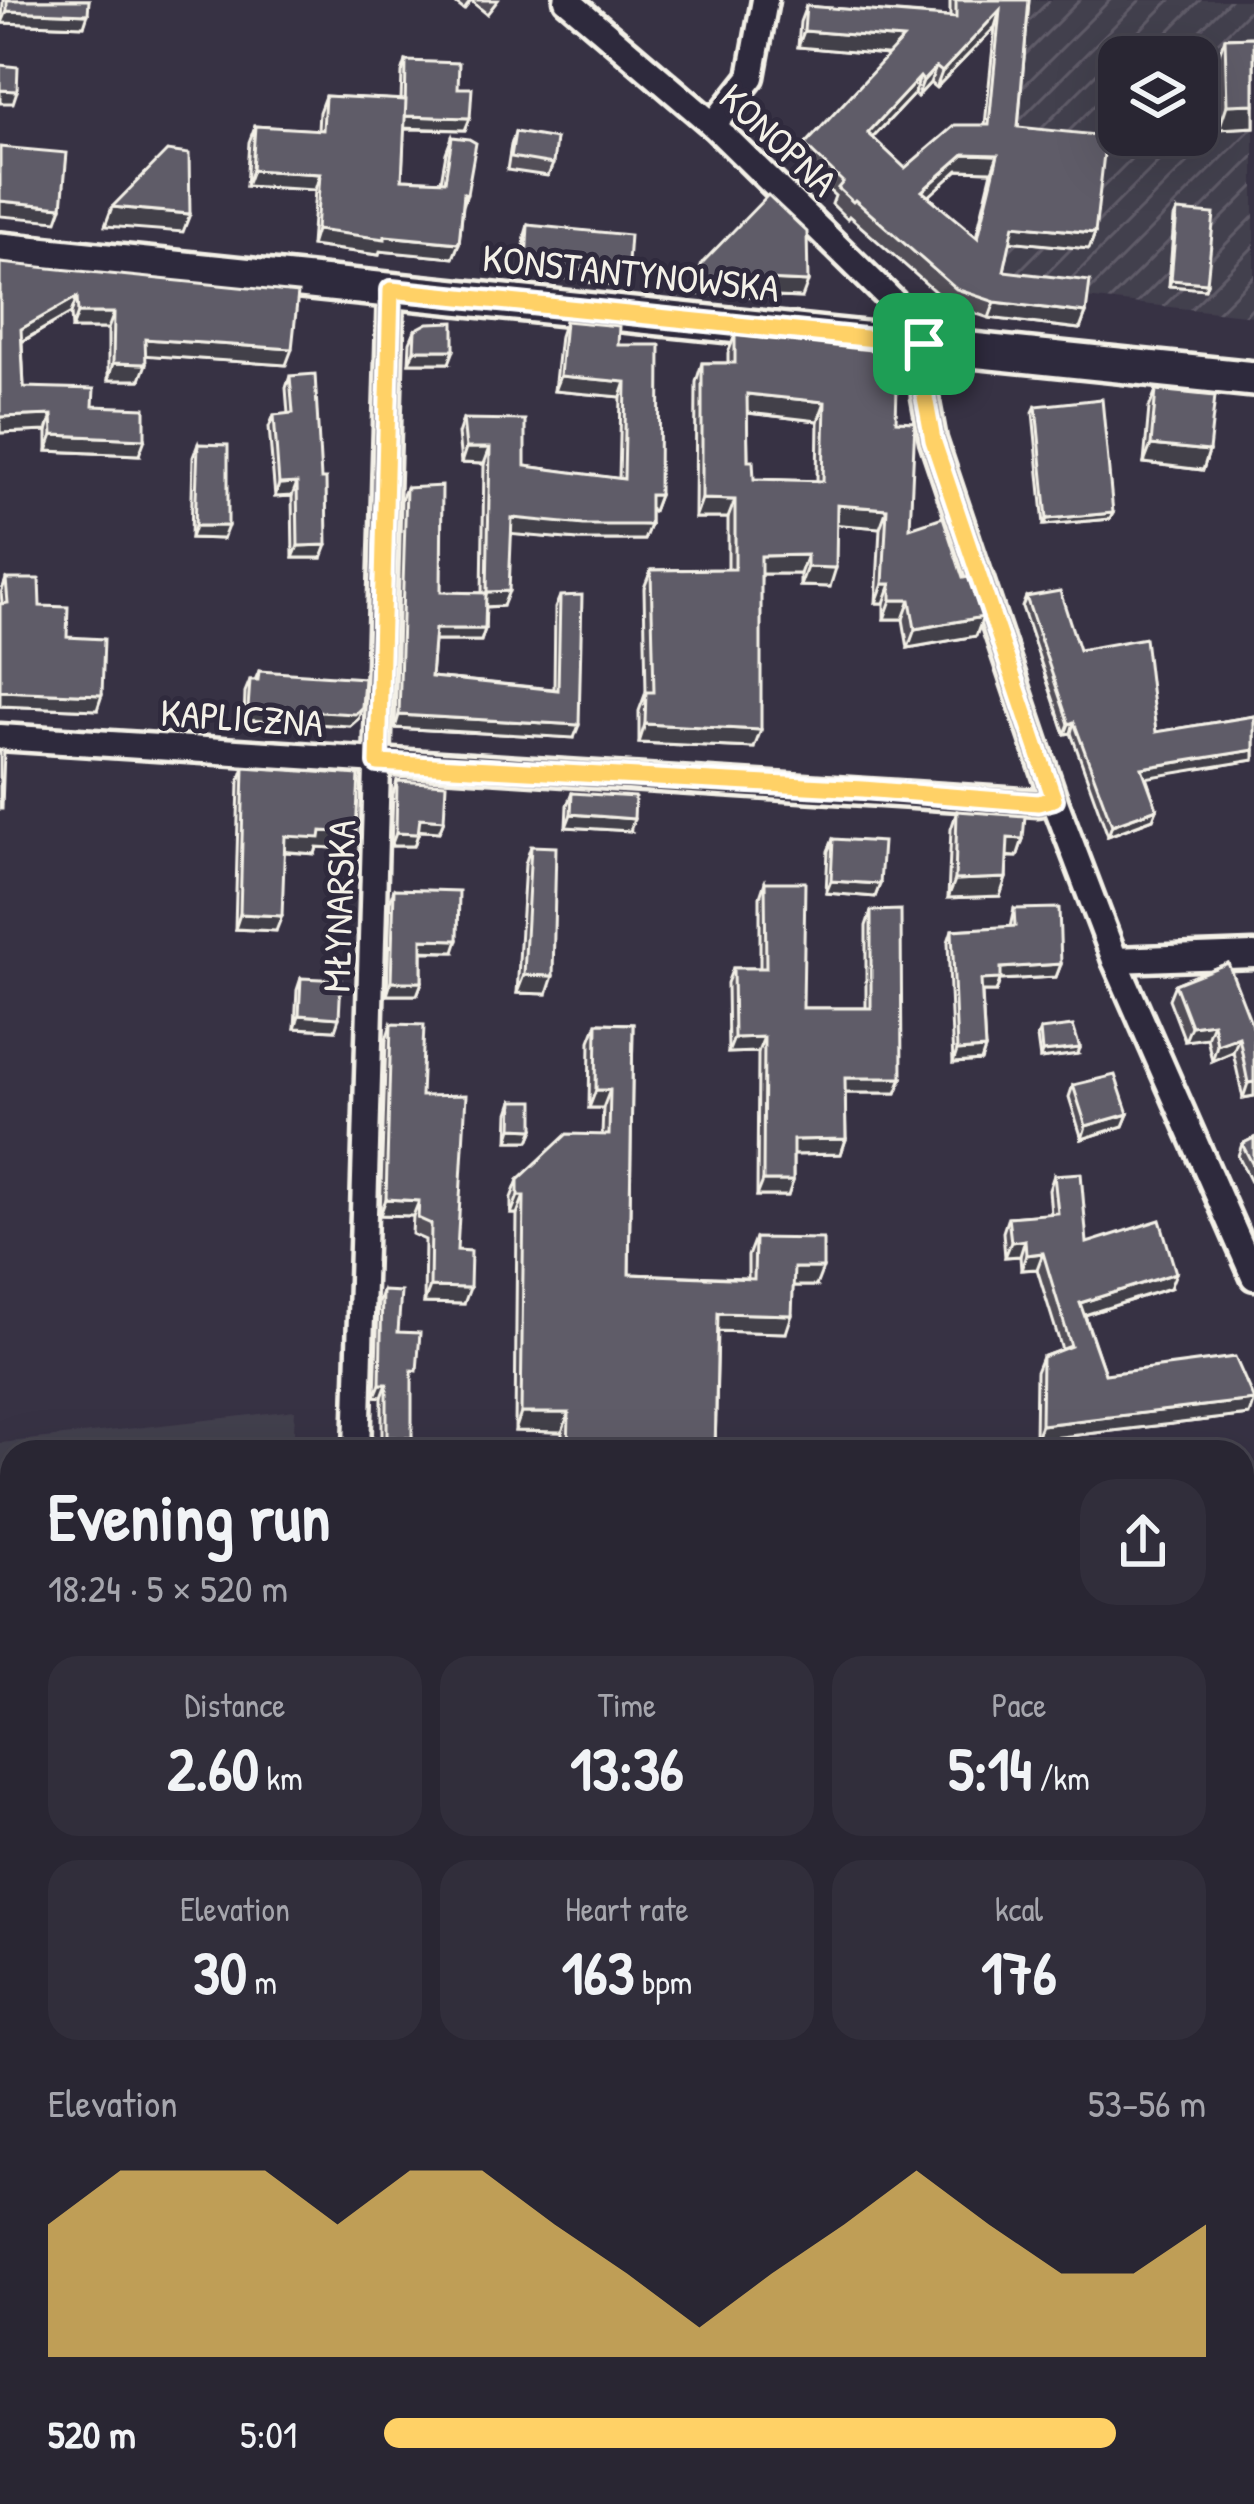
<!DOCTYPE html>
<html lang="en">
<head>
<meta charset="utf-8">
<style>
	:root { --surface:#292633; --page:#312e3b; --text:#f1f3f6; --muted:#a5a5ac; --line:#45434e; --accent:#ffd166 }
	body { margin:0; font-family:"Patrick Hand",sans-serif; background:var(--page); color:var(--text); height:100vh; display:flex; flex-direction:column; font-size:45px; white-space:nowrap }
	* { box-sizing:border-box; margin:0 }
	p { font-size:39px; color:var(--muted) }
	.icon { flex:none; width:66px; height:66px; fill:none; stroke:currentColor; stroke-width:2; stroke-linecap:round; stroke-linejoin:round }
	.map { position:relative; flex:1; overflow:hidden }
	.drawer { position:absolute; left:0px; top:1440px; width:1254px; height:1065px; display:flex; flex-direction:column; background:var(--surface); border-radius:36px 36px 0 0; box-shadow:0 12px 48px #0002,0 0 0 3px var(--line) }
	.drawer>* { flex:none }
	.fabs { position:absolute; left:1098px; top:36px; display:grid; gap:24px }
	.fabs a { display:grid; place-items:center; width:120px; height:120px; border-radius:24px; background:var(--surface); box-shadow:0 12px 48px #0002,0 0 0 3px var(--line); font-size:60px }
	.pin { position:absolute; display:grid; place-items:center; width:102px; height:102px; color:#fff; margin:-51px; border-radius:24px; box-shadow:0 6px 18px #0006 }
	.round { display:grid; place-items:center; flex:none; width:126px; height:126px; border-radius:36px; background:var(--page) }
	.headline { display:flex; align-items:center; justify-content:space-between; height:204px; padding:0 48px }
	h1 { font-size:66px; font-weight:700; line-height:90px }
	.metrics { display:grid; grid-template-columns:repeat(3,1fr); gap:18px; height:204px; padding:12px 48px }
	.metrics div { display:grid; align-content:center; border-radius:30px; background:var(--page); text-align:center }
	.metrics b { font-size:60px; font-weight:700 }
	.metrics small { font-size:33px; font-weight:400 }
	.metrics p { font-size:33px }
	.chart { height:336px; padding:24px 48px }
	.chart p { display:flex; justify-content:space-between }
	.chart svg { width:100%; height:216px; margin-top:12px; fill:var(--accent); opacity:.7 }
	ul { padding:0 48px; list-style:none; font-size:39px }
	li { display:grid; grid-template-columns:192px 144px 1fr; align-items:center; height:90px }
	li i { height:30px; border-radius:15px; background:var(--accent) }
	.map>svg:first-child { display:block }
	.built { fill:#433f4e }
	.industrial { fill:url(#industrial-furrows); fill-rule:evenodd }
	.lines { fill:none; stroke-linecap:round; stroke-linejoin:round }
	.street-casing { stroke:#f4f1e8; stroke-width:33 }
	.secondary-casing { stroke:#f4f1e8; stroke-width:42 }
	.street { stroke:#2f2a3d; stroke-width:24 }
	.secondary { stroke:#2f2a3d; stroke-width:33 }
	.wall { fill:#524f59; stroke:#f4f1e8; stroke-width:3; fill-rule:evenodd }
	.shaded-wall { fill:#424048; stroke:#f4f1e8; stroke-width:3 }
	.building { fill:#5f5c67; stroke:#f4f1e8; stroke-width:3; fill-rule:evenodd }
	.route-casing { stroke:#fff; stroke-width:24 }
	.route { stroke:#ffd166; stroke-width:15 }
	.labels { text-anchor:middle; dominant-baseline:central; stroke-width:10; stroke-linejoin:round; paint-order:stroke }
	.street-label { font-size:39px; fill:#f4f1e8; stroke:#2f2a3d }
</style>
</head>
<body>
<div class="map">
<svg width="1254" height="2504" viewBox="0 0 1254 2504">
	<defs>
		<pattern id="industrial-furrows" width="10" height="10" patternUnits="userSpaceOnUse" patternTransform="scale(3)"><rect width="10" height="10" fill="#433f4e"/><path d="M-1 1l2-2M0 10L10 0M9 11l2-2" fill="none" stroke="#5f5b68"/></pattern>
	</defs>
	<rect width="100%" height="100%" fill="#373244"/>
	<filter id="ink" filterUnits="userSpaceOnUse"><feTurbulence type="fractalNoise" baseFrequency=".00833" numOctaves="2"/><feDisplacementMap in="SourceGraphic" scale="24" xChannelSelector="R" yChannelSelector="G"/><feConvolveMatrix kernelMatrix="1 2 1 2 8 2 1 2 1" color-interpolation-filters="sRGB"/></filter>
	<g filter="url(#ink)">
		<!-- built -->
		<polygon class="built" points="295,1410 293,1452 12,1452 12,1798 0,1798 0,1443"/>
		<!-- industrial -->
		<path class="industrial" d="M1025,0h229v316l-169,-18 -5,31 -91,-11 21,-146zM1119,57h78v78h-78z"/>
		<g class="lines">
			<!-- street casing -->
			<g class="street-casing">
				<g id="street">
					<polyline points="567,0 713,125 922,330 925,397 933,440 1054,799 1115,960 1254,1277"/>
					<polyline points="713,125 751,77 765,0"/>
					<polyline points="0,737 1038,803 1054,799"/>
					<polyline points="1115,960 1254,955"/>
					<polyline points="357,1452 391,290"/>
					<polyline points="1242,1685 1254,1680"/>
					<polyline points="0,1830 12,1829"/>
					<polyline points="0,2341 12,2017"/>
					<polyline points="1060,2504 1060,2493"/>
				</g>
			</g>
			<!-- secondary casing -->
			<g class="secondary-casing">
				<polyline id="secondary" points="0,250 1254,379"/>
			</g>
			<!-- street -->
			<use href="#street" class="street"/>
			<!-- secondary -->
			<use href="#secondary" class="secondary"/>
		</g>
		<!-- wall -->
		<g class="wall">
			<polygon points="3,0 89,0 84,26 2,23"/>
			<polygon points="451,0 498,0 487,14 471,1 464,10"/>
			<path d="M950,0h79l-11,127 77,106 -6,16 -79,-8 -6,30 82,42 -6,16 -91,-11 -39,-13 -101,-89 -2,3 -15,-15 3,-8 -36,-34 6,-17 84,-90 -91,-8 2,-25 6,-16 144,11zM995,27l-10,98 -80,43 -32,-30 41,-44 3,3 13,-14 6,5zM958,170l34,1 -16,66 -48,-40z"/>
			<polygon points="1254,37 1254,127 1219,129 1216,62 1225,38"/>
			<polygon points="406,61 458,88 470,118 465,130 404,129 402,179 441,181 446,153 452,137 467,194 463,206 459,243 453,258 380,251 379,255 311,246 315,190 246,186 249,142 255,126 318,130 319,112 325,96 401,100 402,73"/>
			<polygon points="515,132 553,164 548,176 507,170 511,145"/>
			<polygon points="1177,211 1207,283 1205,289 1169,286 1174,218"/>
			<polygon points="528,225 627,277 623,287 522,272 525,235"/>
			<polygon points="0,263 286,365 146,355 140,380 108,380 108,329 72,329 71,313 22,342 24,387 93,406 139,455 47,451 47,431 0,433"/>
			<polygon points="702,263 802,298 696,294 696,279"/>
			<polygon points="565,321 618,345 659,495 653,511 650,511 650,525 644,540 579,540 511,534 503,606 486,607 485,629 481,641 434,641 431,677 554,689 555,608 560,596 574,738 395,728 401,500 406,488 441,592 482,593 484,464 461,463 458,434 463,419 525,466 619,479 621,397 554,391 560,336"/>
			<polygon points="415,330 449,363 409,363 410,342"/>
			<path d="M735,335l161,86 14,107 53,50 20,39 -7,19 -68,12 -5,-29h-19v-16h-8l4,-75 -43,-4 -7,63 -30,-1v-12h-39l-7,174 -115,-5v-32l7,-19 -2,-104 7,-18 77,-1v-51h-33l1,-136 6,-19h26v-10zM747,413l71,8 -1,60 -63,-2 -6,-18z"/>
			<polygon points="290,376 322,558 293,558 292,496 275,497 269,427 274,415 288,414 286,388"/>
			<polygon points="1156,390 1209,451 1203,470 1144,463 1149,408"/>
			<polygon points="1036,406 1113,513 1110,519 1044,525 1033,412"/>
			<polygon points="198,444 223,539 191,538 193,457"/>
			<polygon points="6,579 40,606 67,637 97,710 0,706 0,604 2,603 1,593"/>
			<polygon points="1026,597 1079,650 1156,732 1254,716 1254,760 1146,777 1157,809 1153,819 1108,836 1071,733 1065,734 1022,607"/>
			<polygon points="259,671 358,719 350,726 244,720 245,692 250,680 255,680"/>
			<polygon points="244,767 356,833 350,849 317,847 315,854 284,852 276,931 235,929 239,782"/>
			<polygon points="397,781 444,820 439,832 419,831 414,846 391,846 393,794"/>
			<polygon points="572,793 630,831 566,827 567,805"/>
			<polygon points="957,811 1023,839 1017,857 1007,857 1006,878 1000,896 948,898 951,829"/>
			<polygon points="833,839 880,884 875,897 826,893 828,851"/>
			<polygon points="531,846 547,994 517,993 525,864"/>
			<polygon points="765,882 803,1008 866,1008 866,926 871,911 902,1078 896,1093 845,1093 846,1139 841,1154 793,1155 793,1181 788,1196 757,1196 758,1052 728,1053 727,983 733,968 760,968 760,897"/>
			<polygon points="394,889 454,952 422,952 422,982 417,995 387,995 390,901"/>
			<polygon points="1014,909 1061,964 1056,977 1000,980 996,992 982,992 985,1049 981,1061 953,1063 948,942 952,930 1010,927"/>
			<polygon points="1228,963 1254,1096 1243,1098 1233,1052 1212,1061 1207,1038 1185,1041 1169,999 1175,984"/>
			<polygon points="301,978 335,1030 295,1028 297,990"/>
			<polygon points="597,1023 633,1024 629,1274 748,1278 748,1256 755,1238 816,1286 793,1286 786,1333 718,1331 715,1452 562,1452 562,1432 515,1431 517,1214 511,1214 511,1198 518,1180 602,1135 603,1108 589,1108 590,1041"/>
			<polygon points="391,1024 421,1096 457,1250 464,1304 424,1303 425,1240 412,1234 413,1216 380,1215 386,1040"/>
			<polygon points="1040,1030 1078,1054 1040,1059 1037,1037"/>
			<polygon points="1073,1085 1128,1114 1123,1126 1082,1139 1069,1097"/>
			<polygon points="513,1101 534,1129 529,1141 508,1141 509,1113"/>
			<polygon points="1254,1138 1254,1188 1238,1156 1242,1144"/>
			<polygon points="1054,1175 1087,1243 1170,1288 1085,1315 1105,1374 1249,1415 1035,1440 1036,1372 1042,1357 1062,1350 1037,1269 1021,1270 1020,1256 1005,1257 1003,1232 1008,1217 1051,1214 1049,1190"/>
			<polygon points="382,1291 398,1332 412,1438 408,1450 382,1450 382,1397 375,1396 378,1303"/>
			<polygon points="1254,1699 1254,2313 1242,2287 1242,1704"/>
			<polygon points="1242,2366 1254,2504 1235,2504 1229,2493 1242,2493"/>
			<polygon points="346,2493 435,2493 434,2504 345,2504"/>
			<rect x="869" y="2493" width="65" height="11"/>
			<polygon points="1096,2493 1195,2493 1194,2504 1096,2504"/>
		</g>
		<!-- shaded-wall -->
		<g class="shaded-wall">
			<polygon points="1000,10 995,27 936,88 942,72"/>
			<polygon points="7,11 88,14 84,26 2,23"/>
			<polygon points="804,31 903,39 897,56 798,47"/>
			<polygon points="936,67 930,83 917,97 923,81"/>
			<polygon points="920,77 914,94 862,149 868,133"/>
			<polygon points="0,90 17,91 13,103 0,103"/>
			<polygon points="1254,104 1254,127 1219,129 1227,105"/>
			<polygon points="404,116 470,118 465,130 400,128"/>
			<polygon points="964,154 998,155 992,171 958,170 916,208 922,191"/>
			<polygon points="252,170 320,174 315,190 246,186"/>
			<polygon points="0,201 62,207 57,221 0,216"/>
			<polygon points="112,207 190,214 183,232 105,226"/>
			<polygon points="1014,225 1095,233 1089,249 1008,241"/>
			<polygon points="316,230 385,236 459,243 453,258 380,251 379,255 311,246"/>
			<polygon points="526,262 627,277 623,287 522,272"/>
			<polygon points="702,277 808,282 802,298 696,294"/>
			<polygon points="1171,280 1207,283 1205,289 1169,286"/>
			<polygon points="77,297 71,313 15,345 21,329"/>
			<polygon points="995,302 1086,313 1080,329 989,318"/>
			<polygon points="78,313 114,313 108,329 72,329"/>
			<polygon points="145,339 292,349 286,365 140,355"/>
			<polygon points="414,350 454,350 449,363 409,363"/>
			<polygon points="113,363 146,364 140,380 108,380"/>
			<polygon points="560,376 626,382 621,397 554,391"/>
			<polygon points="747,394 825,402 818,421 740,412"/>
			<polygon points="52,415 47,431 0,433 0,417"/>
			<polygon points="53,435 145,439 139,455 47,451"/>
			<polygon points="1151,445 1209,451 1203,470 1144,463"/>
			<polygon points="466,448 490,448 484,464 461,463"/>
			<polygon points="297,483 292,496 275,497 279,484"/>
			<polygon points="650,495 659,495 653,511 645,511"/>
			<polygon points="702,499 735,500 728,518 695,518"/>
			<polygon points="837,505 887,509 880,528 830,524"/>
			<polygon points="1113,513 1110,519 1044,525 1047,519"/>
			<polygon points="512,518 650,525 644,540 579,540 506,534"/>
			<polygon points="195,526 228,526 223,539 191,538"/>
			<polygon points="327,545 322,558 293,558 298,546"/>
			<polygon points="807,555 800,574 754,574 761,556"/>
			<polygon points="807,567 836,568 830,587 800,586"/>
			<polygon points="883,584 891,584 884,603 876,603"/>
			<polygon points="509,591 503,606 481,607 487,592"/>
			<polygon points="891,600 910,600 903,619 884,619"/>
			<polygon points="983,617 976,636 908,648 915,629"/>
			<polygon points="435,629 485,629 481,641 430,641"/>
			<polygon points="0,691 102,695 97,710 0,706"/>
			<polygon points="362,707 358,719 350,726 244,720 248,708"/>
			<polygon points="399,715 579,725 574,738 395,728"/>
			<polygon points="1074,722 1071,733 1065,734 1069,724"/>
			<polygon points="645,724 761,730 754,748 639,743"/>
			<polygon points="1254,750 1254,760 1139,779 1142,768"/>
			<polygon points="1157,809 1153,819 1108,836 1112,825"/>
			<polygon points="571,814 634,819 630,831 566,827"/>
			<polygon points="420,818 444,820 439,832 415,830"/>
			<polygon points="321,831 356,833 350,849 317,847 315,854 279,851 285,836"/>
			<polygon points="396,833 418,834 414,846 391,846"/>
			<polygon points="1008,838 1023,839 1017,857 1001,856"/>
			<polygon points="1006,878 1000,896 948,898 955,880"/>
			<polygon points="831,881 880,884 875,897 826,893"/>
			<polygon points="240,914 282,916 276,931 235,929"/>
			<polygon points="422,939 458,940 454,952 417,951"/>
			<polygon points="1061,964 1056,977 1000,980 996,992 976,992 981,980 1001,968"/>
			<polygon points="524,975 553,976 547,994 517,993"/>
			<polygon points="391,982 422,982 417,995 387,995"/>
			<polygon points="299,1015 339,1018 335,1030 295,1028"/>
			<polygon points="1213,1023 1207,1038 1185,1041 1191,1026"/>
			<polygon points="764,1037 758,1052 728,1053 734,1038"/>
			<polygon points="1239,1037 1233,1052 1212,1061 1217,1045"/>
			<polygon points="1080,1048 1078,1054 1040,1059 1042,1052"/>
			<polygon points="985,1049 981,1061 953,1063 957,1051"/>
			<polygon points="845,1078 902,1078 896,1093 840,1093"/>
			<polygon points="1254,1082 1254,1096 1243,1098 1248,1083"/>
			<polygon points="596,1090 610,1090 603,1108 589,1108"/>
			<polygon points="1128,1114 1123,1126 1082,1139 1086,1126"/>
			<polygon points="512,1128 534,1129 529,1141 508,1141"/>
			<polygon points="846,1139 841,1154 788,1155 793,1140"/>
			<polygon points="763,1181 793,1181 788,1196 757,1196"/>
			<polygon points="518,1196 524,1196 517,1214 511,1214"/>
			<polygon points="386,1199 419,1201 413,1216 380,1215"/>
			<polygon points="1025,1240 1020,1256 1005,1257 1011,1242"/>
			<polygon points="1043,1253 1037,1269 1021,1270 1026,1255"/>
			<polygon points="794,1268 823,1268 816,1286 787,1286"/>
			<polygon points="1176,1273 1170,1288 1075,1318 1080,1303"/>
			<polygon points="430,1287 470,1288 464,1304 424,1303"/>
			<polygon points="718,1313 792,1315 786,1333 712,1331"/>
			<polygon points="380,1384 387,1384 382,1397 375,1396"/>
			<polygon points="1254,1400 1249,1415 1035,1440 1041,1425"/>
			<polygon points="521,1413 569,1413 562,1432 515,1431"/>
			<polygon points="387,1437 412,1438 408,1450 382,1450"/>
			<rect x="0" y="1586" width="12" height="24"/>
			<polygon points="1254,1605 1254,1615 1242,1621 1242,1610"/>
			<polygon points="1254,2490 1254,2504 1241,2504 1245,2494"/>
			<polygon points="873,2493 903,2493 899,2504 869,2504"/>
		</g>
		<!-- building -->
		<g class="building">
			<polygon points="7,0 89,0 88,14 7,11"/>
			<path d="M956,0h73l-11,127 88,9 -11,97 -81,-8 -10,46 86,10 -4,32 -91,-11 -39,-13 -101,-89 -2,2 -15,-14 5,-6 -38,-37 98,-106 -99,-8 2,-25 150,12zM1000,10l-11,115h-34l-50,43 -37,-35 52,-56 3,4 13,-14 6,5zM964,154l34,1 -20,83 -56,-47z"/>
			<polygon points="1254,37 1254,104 1227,105 1225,38"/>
			<polygon points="406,61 459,63 458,88 472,88 470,118 405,116"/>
			<polygon points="0,65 18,67 17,91 0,90"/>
			<polygon points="325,96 406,100 402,179 445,181 452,137 469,139 476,143 467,194 464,193 459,243 385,236 385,239 316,230 320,174 252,170 255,126 323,130"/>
			<polygon points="515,132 556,139 553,164 511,157"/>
			<polygon points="0,147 67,153 62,207 0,201"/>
			<polygon points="167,151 189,154 190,214 112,207"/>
			<polygon points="768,195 807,232 808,282 702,277 702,263"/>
			<polygon points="1177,211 1214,214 1207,283 1171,280"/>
			<polygon points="528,225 630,235 627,277 526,262"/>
			<polygon points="0,263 298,293 292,349 145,339 146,364 113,363 114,313 78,313 77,297 21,329 24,387 94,389 93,406 145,408 145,439 53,435 52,415 0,417"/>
			<polygon points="565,321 619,326 618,345 660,345 659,495 650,495 650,525 584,525 512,518 509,591 487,592 490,448 466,448 463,419 525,420 525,466 624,479 626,382 560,376"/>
			<polygon points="454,322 454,350 414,350 415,330 428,323"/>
			<path d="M735,335l163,18 -2,68 19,1 -5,106 33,-11 20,61 6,-1 14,40 -68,12 -5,-29h-19v-16h-8l4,-75 -50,-4 -1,63 -29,-1v-12l-46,1v174l-116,-6 1,-32h8l-3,-122 84,-1v-69l-33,-1v-136h33zM747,394l78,8 -2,79 -69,-2 -1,-18h-5z"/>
			<polygon points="315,374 321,479 326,479 327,545 298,546 297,483 279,484 274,415 293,413 290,376"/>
			<polygon points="1156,390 1215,396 1209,451 1151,445"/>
			<polygon points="1102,399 1113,513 1047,519 1036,406"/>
			<polygon points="198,444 228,445 228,526 195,526"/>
			<polygon points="442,486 441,592 486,593 485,629 435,629 431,677 558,690 560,596 582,595 579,725 399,715 406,488"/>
			<polygon points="6,579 39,579 40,606 68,607 67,637 104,639 102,695 0,691 0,604 8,603"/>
			<polygon points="1060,591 1079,650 1145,638 1156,732 1254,716 1254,750 1142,768 1157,809 1112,825 1074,722 1069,724 1026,597"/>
			<polygon points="259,671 364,678 362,707 355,714 248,708 250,680 258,680"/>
			<polygon points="0,750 4,750 2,809 0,809"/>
			<polygon points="244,767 359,775 356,833 321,831 320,838 285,836 282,916 240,914"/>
			<polygon points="397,781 446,784 444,820 420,818 418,834 396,833"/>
			<polygon points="572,793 635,797 634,819 571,814"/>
			<polygon points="957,811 1025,816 1023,839 1008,838 1006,878 955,880"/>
			<polygon points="833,839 883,842 880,884 831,881"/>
			<polygon points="531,846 556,847 553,976 524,975"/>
			<polygon points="765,882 805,882 803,1008 871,1008 871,911 901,910 902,1078 845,1078 846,1139 793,1140 793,1181 763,1181 764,1037 734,1038 733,968 766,968"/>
			<polygon points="394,889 459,891 458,940 422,939 422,982 391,982"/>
			<polygon points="1059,908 1061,964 1001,968 1001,979 981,980 985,1049 957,1051 952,930 1015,926 1014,909"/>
			<polygon points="1228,963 1254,1030 1254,1082 1248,1083 1239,1037 1217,1045 1213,1023 1191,1026 1175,984"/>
			<polygon points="301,978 341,980 339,1018 299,1015"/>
			<polygon points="597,1023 633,1024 629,1274 754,1279 755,1238 823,1239 823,1268 794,1268 792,1315 718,1313 715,1452 568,1452 569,1413 521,1413 524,1196 518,1196 518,1180 567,1134 609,1135 610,1090 596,1090"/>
			<polygon points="391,1024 424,1025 421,1096 466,1095 457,1250 471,1251 470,1288 430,1287 431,1224 418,1218 419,1201 386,1199"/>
			<polygon points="1073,1026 1080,1048 1042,1052 1040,1030"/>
			<polygon points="1115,1075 1128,1114 1086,1126 1073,1085"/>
			<polygon points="513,1101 534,1101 534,1129 512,1128"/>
			<polygon points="1254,1138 1254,1167 1242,1144"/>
			<polygon points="1081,1173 1087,1243 1160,1220 1176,1273 1080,1303 1105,1374 1235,1357 1254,1400 1041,1425 1042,1357 1071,1346 1043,1253 1026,1255 1025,1240 1011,1242 1008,1217 1058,1213 1054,1175"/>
			<polygon points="382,1291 401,1292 398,1332 420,1333 417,1371 412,1370 412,1438 387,1437 387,1384 380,1384"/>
			<rect x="0" y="1510" width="12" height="76"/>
			<polygon points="1254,1565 1254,1605 1242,1610 1242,1570"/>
			<polygon points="1254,1699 1254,2271 1242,2246 1242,1704"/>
			<polygon points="1242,2366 1254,2392 1254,2490 1245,2494 1242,2487"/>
			<polygon points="128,2493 170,2493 169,2504 127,2504"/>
			<polygon points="351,2493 435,2493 434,2504 350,2504"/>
			<rect x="907" y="2493" width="27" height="11"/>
			<polygon points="1004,2493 1035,2493 1034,2504 1003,2504"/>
			<polygon points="1102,2493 1195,2493 1194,2504 1101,2504"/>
		</g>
	</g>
	<g class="lines" filter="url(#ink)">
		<!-- route casing -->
		<g class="route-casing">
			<polygon id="route" points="391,290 924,344 925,397 933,440 1054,799 1038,803 863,789 378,763"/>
		</g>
		<!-- route -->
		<use href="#route" class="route"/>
	</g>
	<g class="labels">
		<!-- street labels -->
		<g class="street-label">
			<text transform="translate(779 139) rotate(43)">KONOPNA</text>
			<text transform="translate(631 272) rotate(6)">KONSTANTYNOWSKA</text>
			<text transform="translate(242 717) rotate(4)">KAPLICZNA</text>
			<text transform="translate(338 906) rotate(-88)">MŁYNARSKA</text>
		</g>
	</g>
</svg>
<div class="fabs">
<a><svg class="icon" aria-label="layers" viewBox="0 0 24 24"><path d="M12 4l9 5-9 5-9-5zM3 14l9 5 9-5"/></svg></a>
</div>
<div class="pin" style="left:924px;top:344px;background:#1e9e55"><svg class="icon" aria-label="arrive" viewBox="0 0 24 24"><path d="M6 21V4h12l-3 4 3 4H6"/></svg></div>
<section class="drawer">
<div class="headline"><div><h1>Evening run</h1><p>18:24 · 5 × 520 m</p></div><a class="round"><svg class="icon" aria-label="share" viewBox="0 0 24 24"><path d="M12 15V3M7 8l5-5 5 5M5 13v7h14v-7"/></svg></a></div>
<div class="metrics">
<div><p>Distance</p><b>2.60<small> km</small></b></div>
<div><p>Time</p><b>13:36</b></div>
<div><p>Pace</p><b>5:14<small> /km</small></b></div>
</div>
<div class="metrics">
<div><p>Elevation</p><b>30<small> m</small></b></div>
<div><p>Heart rate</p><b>163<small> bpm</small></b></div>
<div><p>kcal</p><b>176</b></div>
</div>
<div class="chart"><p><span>Elevation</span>53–56 m</p>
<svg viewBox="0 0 160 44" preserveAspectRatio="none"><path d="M0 44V17L10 6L20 6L30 6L40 17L50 6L60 6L70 17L80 27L90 38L100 27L110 17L120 6L130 17L140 27L150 27L160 17V44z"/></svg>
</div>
<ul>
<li><b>520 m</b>5:01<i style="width:89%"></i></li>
</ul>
</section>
</div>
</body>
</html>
